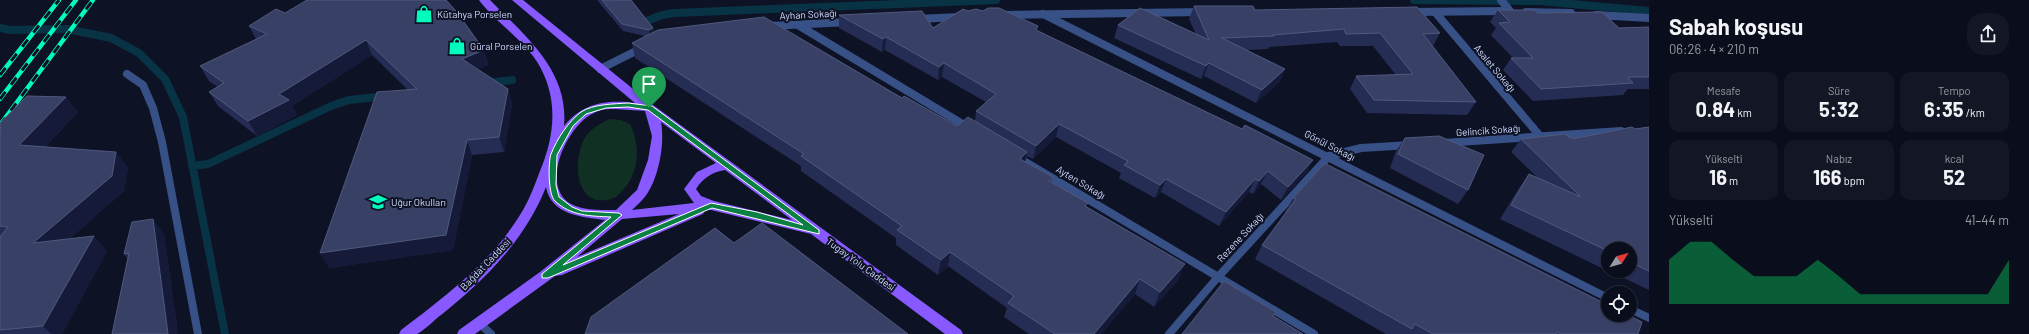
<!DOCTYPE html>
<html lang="tr">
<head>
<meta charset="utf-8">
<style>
	:root { --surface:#0a0e1c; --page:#131725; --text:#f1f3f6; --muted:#999ca3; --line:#2a2e3b; --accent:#0b8043 }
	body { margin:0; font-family:Barlow,sans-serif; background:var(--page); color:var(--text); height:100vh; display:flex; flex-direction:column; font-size:15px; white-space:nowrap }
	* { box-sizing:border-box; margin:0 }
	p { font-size:13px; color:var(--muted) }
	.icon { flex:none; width:22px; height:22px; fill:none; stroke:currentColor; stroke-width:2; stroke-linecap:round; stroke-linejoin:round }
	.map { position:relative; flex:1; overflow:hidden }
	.sheet { display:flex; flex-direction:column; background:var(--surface); width:380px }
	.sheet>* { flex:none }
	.needle { width:26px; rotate:53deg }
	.fabs { position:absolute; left:1601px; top:242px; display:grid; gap:8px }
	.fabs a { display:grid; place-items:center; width:36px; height:36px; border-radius:50%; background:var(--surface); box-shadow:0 1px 3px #0004,0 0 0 1px var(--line); font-size:20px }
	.pin { position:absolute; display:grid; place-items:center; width:34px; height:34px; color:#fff; margin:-41px -17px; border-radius:50% 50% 50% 0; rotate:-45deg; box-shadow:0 0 4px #0007 }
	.pin .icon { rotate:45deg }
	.round { display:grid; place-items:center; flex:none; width:42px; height:42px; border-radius:16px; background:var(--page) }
	.head { display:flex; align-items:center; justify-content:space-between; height:68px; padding:0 20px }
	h1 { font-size:22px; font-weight:700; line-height:30px }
	.metrics { display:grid; grid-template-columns:repeat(3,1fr); gap:6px; height:68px; padding:4px 20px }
	.metrics div { display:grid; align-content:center; border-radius:10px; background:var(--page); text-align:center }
	.metrics b { font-size:20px; font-weight:700 }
	.metrics small { font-size:11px; font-weight:400 }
	.metrics p { font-size:11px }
	.chart { height:112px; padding:8px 20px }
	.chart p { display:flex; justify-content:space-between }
	.chart svg { width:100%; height:72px; margin-top:4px; fill:var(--accent); opacity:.7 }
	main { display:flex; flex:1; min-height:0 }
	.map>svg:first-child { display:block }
	.green { fill:#113024 }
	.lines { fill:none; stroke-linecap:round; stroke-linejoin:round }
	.stream { stroke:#083344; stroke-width:8 }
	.lane { stroke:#375086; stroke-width:8 }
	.street { stroke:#375086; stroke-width:8 }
	.primary { fill:#8759ff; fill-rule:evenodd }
	.rail-casing { stroke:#00fdbd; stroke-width:4.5 }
	.rail { stroke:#0e1225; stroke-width:3; stroke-dasharray:9; stroke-linecap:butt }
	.wall { fill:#262d54 }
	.shaded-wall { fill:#151a39 }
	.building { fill:#384066; stroke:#50597e }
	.route { fill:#0b8043; stroke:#fff; fill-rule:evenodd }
	.labels { text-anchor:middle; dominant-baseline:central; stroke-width:4; stroke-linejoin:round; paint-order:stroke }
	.poi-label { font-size:10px; fill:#d2ddff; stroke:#0e1225; text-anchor:start }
	.street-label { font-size:10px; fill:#d2ddff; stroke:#0e1225 }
</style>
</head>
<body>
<main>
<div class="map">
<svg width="1649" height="334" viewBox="0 0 1649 334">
	<rect width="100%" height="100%" fill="#0e1225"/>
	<!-- green -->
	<path class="green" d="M610,119l11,1 9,4c12,26 9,53 -13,72 -5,4 -16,6 -23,3 -21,-8 -19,-47 -8,-63 6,-8 15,-13 24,-17z"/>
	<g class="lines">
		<!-- stream -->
		<g class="stream">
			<polyline points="1414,0 1539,1 1649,11"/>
			<polyline points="639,24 662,15 674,13 996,0"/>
			<polyline points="0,28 10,30 67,29 111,38 139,53 165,79 183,117 225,334"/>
			<polyline points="487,83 512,80"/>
			<polyline points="192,166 208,164 331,106 349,100 386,96"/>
		</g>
		<!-- lane -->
		<g class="lane">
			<polyline points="127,74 143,85 153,108 162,142 198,334"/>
			<polyline points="479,323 491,334"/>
		</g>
		<!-- street -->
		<g class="street">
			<polyline points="1501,0 1510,11"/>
			<polyline points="1410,12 1507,11"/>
			<polyline points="1435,12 1540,136"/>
			<polyline points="1526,12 1571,13"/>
			<polyline points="1043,14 1608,298"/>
			<polyline points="1003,15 1203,12"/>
			<polyline points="1596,15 1649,18"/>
			<polyline points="917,19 959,17"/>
			<polyline points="798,25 969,128"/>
			<polyline points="769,26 849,22"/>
			<polyline points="600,69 642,48"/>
			<polyline points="1443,143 1621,131"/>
			<polyline points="1017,157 1314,334"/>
			<polyline points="1630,309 1649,318"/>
			<polyline points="1169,334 1218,277 1329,156 1361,148 1410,145"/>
		</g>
		<!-- primary -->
		<path class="primary" d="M479,0h11c35,36 79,70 74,126 18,-23 43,-27 71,-23l-123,-103h11l130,105 308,225 2,4h-18l-134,-100 -100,-24h-6l-2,4 -141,61 -7,1 -80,58h-18l2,-4 81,-58 65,-52c-23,-3 -54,-5 -59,-33 -21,53 -61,93 -105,128 -7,5 -16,15 -24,19 -5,0 -13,0 -18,0l2,-4c45,-34 93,-70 122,-120 7,-12 12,-26 17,-39 13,-31 18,-64 4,-96 -13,-32 -45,-48 -65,-75zM615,109l30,2 7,25 -4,24 -11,30 -21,20c-14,0 -32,1 -45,-6 -32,-18 -4,-79 23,-91 6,-4 14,-4 21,-4zM661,122l55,41 -19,9 -13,17 10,14 -62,7c5,-5 11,-10 15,-16 12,-18 18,-51 14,-72zM725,170l67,50 -78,-19 -13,-5 -5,-7c7,-11 16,-17 29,-19zM679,214l-102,43 45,-38z"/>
		<!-- rail casing -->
		<g class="rail-casing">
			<g id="rail">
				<polyline points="0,75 59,0"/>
				<polyline points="0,99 76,0"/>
				<polyline points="0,125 93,0"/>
			</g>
		</g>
		<!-- rail -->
		<use href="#rail" class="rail"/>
	</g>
	<!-- wall -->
	<g class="wall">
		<polygon points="597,0 631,0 653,28 654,32 902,98 957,126 975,121 976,111 986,102 942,77 938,80 885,50 882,52 839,28 839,15 933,28 968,11 1037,31 1242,129 1313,160 1306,173 1281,200 1261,184 1253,194 1249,192 1219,226 1161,192 1155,198 1119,178 1121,173 1056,137 1033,159 1027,156 1025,162 1053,177 1051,182 1087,207 1179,279 1154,307 1135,294 1101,334 1029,334 1004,317 1007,308 948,266 938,275 896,245 896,238 801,171 801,166 635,58 632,43 645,36 623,31"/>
		<polygon points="1194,6 1255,10 1440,33 1433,46 1476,102 1467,115 1367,113 1350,89 1356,76 1396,75 1373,46 1340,46 1337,42 1269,47 1268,49 1246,50 1285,69 1280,82 1256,103 1204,76 1201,79 1114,38 1118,25 1196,34 1189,19"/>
		<polygon points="1498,10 1538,13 1619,28 1649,27 1649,89 1628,89 1623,95 1533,101 1503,70 1511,58 1513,58 1491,35 1496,28 1490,22"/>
		<polygon points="285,13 489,65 477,69 508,89 512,104 504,152 472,155 453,250 329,268 408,90 372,55 292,106 297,115 257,136 218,106 209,92 218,87 209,81 200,66 256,39 249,26"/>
		<polygon points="78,112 45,147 128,167 124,191 69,239 107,251 62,334 0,334 0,123"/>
		<polygon points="1649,127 1649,290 1609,271 1630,271 1630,249 1608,249 1608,271 1500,219 1519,188 1529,174 1538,178 1511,152 1521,139 1572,139"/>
		<polygon points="1405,138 1468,190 1458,204 1390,168 1396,151"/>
		<polygon points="1293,198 1638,334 1386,334 1255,259 1262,245 1286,212 1285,212"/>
		<polygon points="164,234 178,334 112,334 128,259 124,254"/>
	</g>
	<!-- shaded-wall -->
	<g class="shaded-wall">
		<polygon points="653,28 654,35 650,37 649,30"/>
		<polygon points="886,37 885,50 882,52 883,39"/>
		<polygon points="366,40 372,55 292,106 297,115 257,136 248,121 279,94"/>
		<polygon points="484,50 489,65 467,74 462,59"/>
		<polygon points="944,63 942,77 938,80 939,67"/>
		<polygon points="1209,63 1204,76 1201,79 1206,66"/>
		<polygon points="1285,69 1280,82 1256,103 1262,90"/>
		<polygon points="508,89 512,104 504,152 499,137"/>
		<polygon points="66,97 78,112 32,160 19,145"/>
		<polygon points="1059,124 1056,137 1033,159 1036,146"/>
		<polygon points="467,140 472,155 453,250 329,268 320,253"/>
		<polygon points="116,152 128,167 124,191 47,258 33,243"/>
		<polygon points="1027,152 1024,167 1020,159"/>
		<polygon points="1313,160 1306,173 1281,200 1288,187"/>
		<polygon points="1268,171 1261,184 1253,194 1259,181"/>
		<polygon points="1166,179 1161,192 1155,198 1160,185"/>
		<polygon points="1255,179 1249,192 1219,226 1226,212"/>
		<polygon points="153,219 164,234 178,334 168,334"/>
		<polygon points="94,236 107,251 62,334 51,334 43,326"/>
		<polygon points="950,252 948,266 938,275 941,260"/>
		<polygon points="1185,264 1179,279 1154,307 1160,292"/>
		<polygon points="1140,279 1135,294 1101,334 1094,334"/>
	</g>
	<!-- building -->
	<g class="building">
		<polygon points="307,0 446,0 456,11 484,50 462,59 508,89 499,137 467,140 446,235 320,253 377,92 417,89 366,40 279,94 289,100 248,121 209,92 224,83 200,66 267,34 249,26 276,9 285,13"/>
		<polygon points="602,0 631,0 653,28 649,30 622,24"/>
		<polygon points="1194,6 1253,6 1255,10 1417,7 1440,33 1423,34 1476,102 1374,100 1356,76 1413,74 1380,33 1346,34 1344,29 1273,35 1274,36 1222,38 1285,69 1262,90 1209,63 1206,66 1118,25 1140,8 1209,40"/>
		<polygon points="988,8 999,8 1038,26 1036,30 1242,129 1245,125 1313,160 1288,187 1268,171 1259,181 1255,179 1226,212 1166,179 1160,185 1124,165 1128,161 1059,124 1036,146 976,111 996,94 944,63 939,67 886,37 883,39 839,15 922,11 933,28 963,9 968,11 976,9 983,11"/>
		<polygon points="1498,10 1535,10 1538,13 1602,12 1619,28 1649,27 1649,77 1628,77 1633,83 1541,89 1511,58 1533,58 1499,23 1510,22"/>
		<polygon points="764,17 902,98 904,96 957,126 968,117 1027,152 1020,159 1053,177 1049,181 1088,203 1085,206 1185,264 1160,292 1140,279 1094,334 1055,334 1008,303 1014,296 950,252 941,260 897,230 902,226 801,156 804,154 632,43 658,30"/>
		<polygon points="27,96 66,97 19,145 116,152 112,176 33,243 94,236 43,326 0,330 0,237 8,227 0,226 0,129 1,128 0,128 0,123"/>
		<polygon points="1632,127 1635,129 1649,127 1649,271 1630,262 1630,249 1608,249 1608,251 1511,205 1529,174 1581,197 1521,139 1565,134 1572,139"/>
		<polygon points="1439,136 1484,155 1468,190 1398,154 1405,138"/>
		<polygon points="1324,164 1326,164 1608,305 1608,315 1628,315 1642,322 1638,334 1561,334 1557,332 1556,334 1433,334 1415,324 1412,329 1262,245 1296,199 1293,198"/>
		<polygon points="153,219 168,334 112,334 129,253 124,254 132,222"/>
		<polygon points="762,223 908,334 585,334 591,317 715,228 734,243"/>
		<polygon points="1224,281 1276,312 1273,316 1303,334 1182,334"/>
	</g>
	<!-- route -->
	<path class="route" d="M628,103l24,3 167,124v4l-107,-26 -164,70h-6v-4l69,-57c-21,-1 -40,-1 -56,-16 -7,-6 -7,-39 -4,-47 6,-15 17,-32 30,-42 12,-8 33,-8 47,-9zM628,107l20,3 155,115 -46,-13 -46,-9 -148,62 59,-50 -3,-2 -37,-2 -10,-4 -13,-10 -3,-12 1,-30 16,-29 13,-12 20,-6z"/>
	<!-- icons -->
	<defs>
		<g id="shop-bare" transform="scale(1.38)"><path d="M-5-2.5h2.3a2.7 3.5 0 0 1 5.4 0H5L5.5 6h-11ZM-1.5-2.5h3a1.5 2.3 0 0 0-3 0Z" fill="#00fdbd" stroke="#0e1225" stroke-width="2.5" paint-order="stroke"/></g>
		<g id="school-bare" transform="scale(1.38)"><path d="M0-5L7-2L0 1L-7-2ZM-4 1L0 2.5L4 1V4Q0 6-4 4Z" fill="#00fdbd" stroke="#0e1225" stroke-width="2.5" paint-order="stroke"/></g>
	</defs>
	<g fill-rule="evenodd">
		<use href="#shop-bare" x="424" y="14"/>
		<use href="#shop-bare" x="457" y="46"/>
		<use href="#school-bare" x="378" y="202"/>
	</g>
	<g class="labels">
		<!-- poi labels -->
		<g class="poi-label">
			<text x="437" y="14">Kütahya Porselen</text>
			<text x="470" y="46">Güral Porselen</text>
			<text x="391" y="202">Uğur Okulları</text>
		</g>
		<!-- street labels -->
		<g class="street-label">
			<text transform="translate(808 14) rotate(-3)">Ayhan Sokağı</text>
			<text transform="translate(1495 68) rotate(50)">Asalet Sokağı</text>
			<text transform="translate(1488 130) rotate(-4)">Gelincik Sokağı</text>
			<text transform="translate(1330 145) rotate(27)">Gönül Sokağı</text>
			<text transform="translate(1081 182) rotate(31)">Ayten Sokağı</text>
			<text transform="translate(1240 237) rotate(-47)">Rezene Sokağı</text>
			<text transform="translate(485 264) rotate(-46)">Bağdat Caddesi</text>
			<text transform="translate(861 264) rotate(36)">Tugay Yolu Caddesi</text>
		</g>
	</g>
</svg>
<div class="fabs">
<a><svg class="needle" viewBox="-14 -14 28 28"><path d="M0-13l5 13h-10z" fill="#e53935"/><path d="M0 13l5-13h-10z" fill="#999ca3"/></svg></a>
<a><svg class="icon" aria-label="locate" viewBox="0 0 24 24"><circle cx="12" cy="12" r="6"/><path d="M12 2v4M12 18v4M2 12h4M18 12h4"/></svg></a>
</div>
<div class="pin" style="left:649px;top:108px;background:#1e9e55"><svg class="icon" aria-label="arrive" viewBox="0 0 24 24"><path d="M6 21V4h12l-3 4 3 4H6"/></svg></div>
</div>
<section class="sheet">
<div class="head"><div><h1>Sabah koşusu</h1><p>06:26 · 4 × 210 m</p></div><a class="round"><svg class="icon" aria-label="share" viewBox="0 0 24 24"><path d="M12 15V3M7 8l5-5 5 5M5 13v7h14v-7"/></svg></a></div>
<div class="metrics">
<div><p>Mesafe</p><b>0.84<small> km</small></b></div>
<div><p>Süre</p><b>5:32</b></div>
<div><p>Tempo</p><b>6:35<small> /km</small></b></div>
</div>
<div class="metrics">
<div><p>Yükselti</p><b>16<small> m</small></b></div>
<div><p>Nabız</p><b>166<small> bpm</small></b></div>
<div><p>kcal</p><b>52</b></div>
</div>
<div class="chart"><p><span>Yükselti</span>41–44 m</p>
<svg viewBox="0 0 160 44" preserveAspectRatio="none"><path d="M0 44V17L10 6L20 6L30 17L40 27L50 27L60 27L70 17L80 27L90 38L100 38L110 38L120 38L130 38L140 38L150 38L160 17V44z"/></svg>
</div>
</section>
</main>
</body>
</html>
